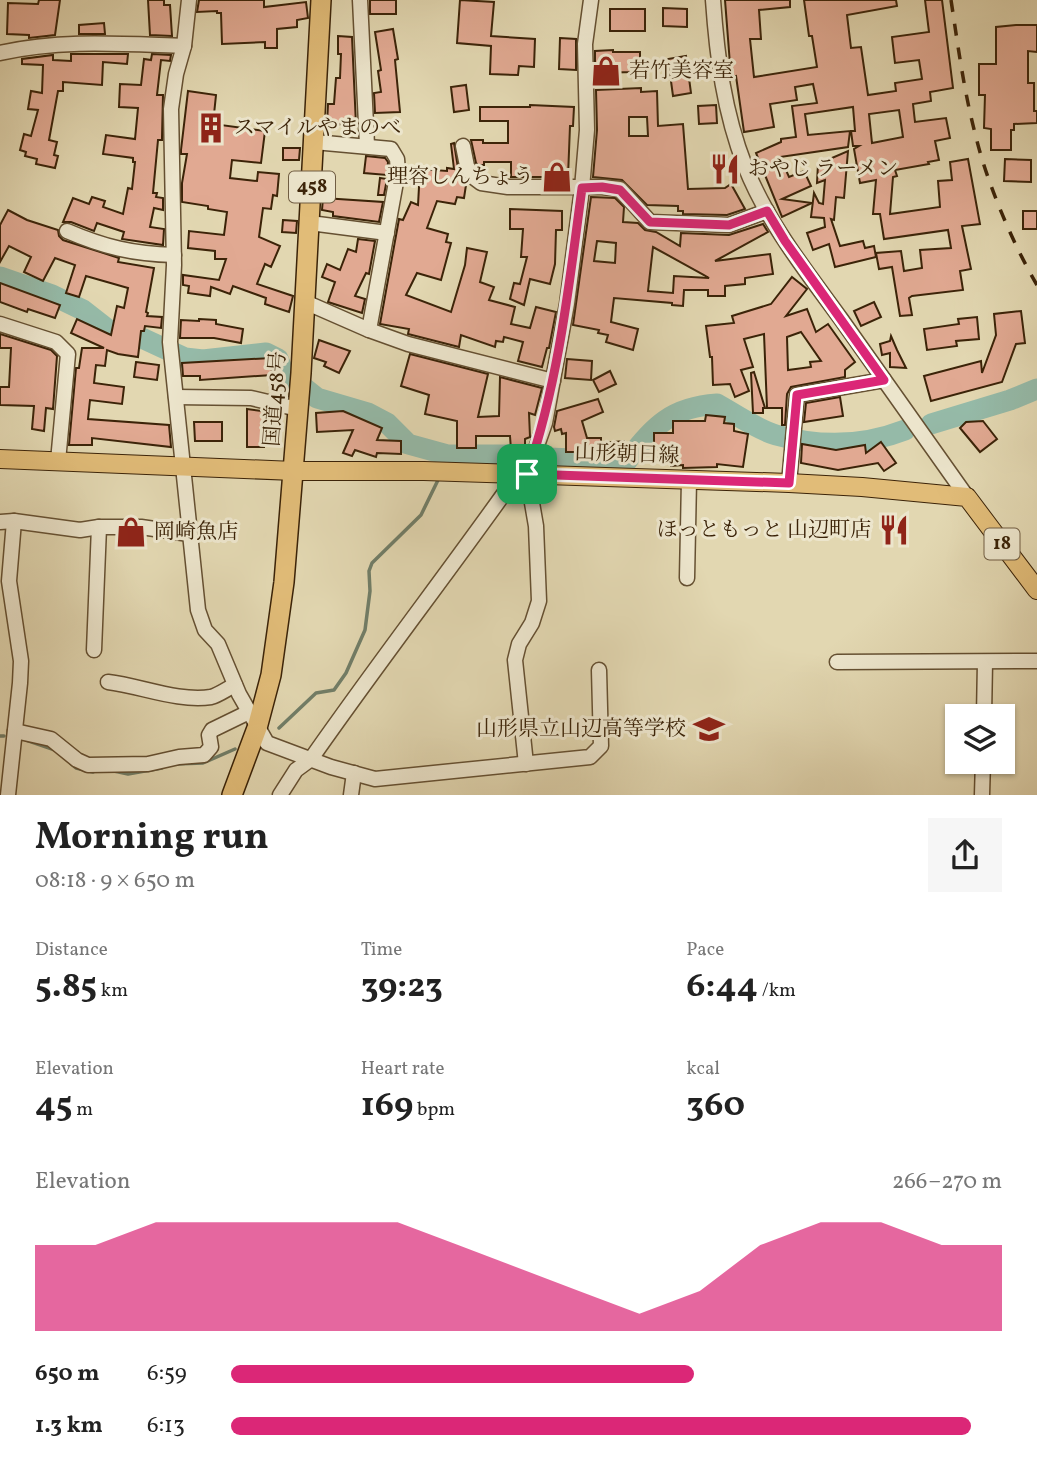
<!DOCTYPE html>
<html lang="en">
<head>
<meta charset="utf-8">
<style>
	:root { --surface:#fff; --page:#f6f6f6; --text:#222; --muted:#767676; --accent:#db2777 }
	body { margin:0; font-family:Vollkorn,"Noto Serif JP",serif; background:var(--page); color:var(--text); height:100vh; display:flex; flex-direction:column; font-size:26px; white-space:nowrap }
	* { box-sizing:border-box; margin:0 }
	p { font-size:23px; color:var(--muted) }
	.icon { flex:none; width:38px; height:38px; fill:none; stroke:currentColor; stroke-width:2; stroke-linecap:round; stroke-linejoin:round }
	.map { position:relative; height:795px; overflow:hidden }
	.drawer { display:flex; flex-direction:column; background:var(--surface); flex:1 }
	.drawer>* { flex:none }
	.fabs { position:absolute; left:945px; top:704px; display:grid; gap:14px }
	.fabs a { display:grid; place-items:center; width:70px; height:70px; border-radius:0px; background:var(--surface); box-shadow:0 2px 5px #0004; font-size:35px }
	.pin { position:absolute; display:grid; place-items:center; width:60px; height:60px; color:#fff; margin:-30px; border-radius:14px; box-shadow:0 4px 10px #0006 }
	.round { display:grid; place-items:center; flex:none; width:74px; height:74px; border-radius:0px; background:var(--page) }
	.head { display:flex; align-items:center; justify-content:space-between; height:119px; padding:0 35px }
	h1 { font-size:38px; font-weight:700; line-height:52px }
	.stats { display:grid; grid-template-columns:repeat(3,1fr); gap:10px; height:119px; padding:7px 35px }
	.stats div { display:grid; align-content:center }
	.stats b { font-size:35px; font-weight:700 }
	.stats small { font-size:19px; font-weight:400 }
	.stats p { font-size:19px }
	.chart { height:196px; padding:14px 35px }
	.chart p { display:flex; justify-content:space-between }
	.chart svg { width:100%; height:126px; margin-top:7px; fill:var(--accent); opacity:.7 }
	ul { padding:0 35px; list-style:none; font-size:23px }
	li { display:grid; grid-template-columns:112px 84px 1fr; align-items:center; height:52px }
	li i { height:18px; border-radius:9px; background:var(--accent) }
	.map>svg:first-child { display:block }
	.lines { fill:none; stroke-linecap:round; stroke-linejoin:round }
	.stream { stroke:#717e68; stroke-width:3.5 }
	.river { stroke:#95baa8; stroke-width:21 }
	.building { fill:#e1a992; stroke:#3b2308; stroke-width:2; fill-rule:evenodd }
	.minor-casing { stroke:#655032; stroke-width:17 }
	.major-casing { stroke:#3b2308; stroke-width:20 }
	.highway-casing { stroke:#3b2308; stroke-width:22 }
	.minor { stroke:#ece5cc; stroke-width:14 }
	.major { stroke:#e1bc78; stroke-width:18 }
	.highway { stroke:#e1bc78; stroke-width:19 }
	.rail { stroke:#3b2308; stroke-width:3.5; stroke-dasharray:12 12; stroke-linecap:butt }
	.route-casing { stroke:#fff; stroke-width:14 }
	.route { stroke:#db2777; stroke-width:9 }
	.labels { text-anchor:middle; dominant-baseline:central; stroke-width:6; stroke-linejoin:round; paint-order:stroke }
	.shield { fill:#ece5cc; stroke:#705d43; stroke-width:2 }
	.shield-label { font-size:19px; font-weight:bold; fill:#3b2308 }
	.poi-label { font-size:21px; fill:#3b2308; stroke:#ece5cc; text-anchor:start }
	.street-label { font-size:21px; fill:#3b2308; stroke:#ece5cc }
</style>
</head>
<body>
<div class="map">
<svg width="1037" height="795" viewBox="0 0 1037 795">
	<rect width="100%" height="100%" fill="#e2d7b1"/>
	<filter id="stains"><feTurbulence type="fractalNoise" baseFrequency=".00286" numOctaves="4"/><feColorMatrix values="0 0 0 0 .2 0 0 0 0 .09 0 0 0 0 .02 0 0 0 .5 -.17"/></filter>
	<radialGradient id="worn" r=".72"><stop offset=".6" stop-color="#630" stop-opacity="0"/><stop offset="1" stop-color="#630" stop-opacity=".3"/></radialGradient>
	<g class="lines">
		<!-- stream -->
		<g class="stream">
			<polyline points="279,728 316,693 334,690 346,673 365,630 370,591 369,571 372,563 421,515 439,478"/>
			<polyline points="0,736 4,736"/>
			<polyline points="26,740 55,750"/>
			<polyline points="71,764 76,768 93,772"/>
			<polyline points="176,764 203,763 235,749"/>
			<polyline points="114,771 128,774 162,768"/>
		</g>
		<!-- river -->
		<g class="river">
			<polyline points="0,277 52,295 83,310 115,335 144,339 185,358 203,360 266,353 278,359 283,371 317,398 368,413 387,423 408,444 448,455 521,455"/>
			<polyline points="931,424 1010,400 1037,389"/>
			<path d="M548,458l79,3c26,-35 45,-54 90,-57 18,10 39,25 59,31 43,12 88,11 129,-5"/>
		</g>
	</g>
	<!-- building -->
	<g class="building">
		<polygon points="39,0 60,0 55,35 29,38 29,35 7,34 8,3 38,4"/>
		<polygon points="148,0 164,0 164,5 170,5 172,36 150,35"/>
		<polygon points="199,0 264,0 264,7 306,2 308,18 297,20 297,27 277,29 277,48 265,48 265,42 222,44 221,13 217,13 217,11 197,12"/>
		<rect x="370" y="0" width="26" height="14"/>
		<polygon points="460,0 494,2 491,36 535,39 534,67 519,66 518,75 490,74 491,46 457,43"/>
		<path d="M725,0h65v7l-31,3 2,29h-11l4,38 63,-10 -5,-31h-3l-5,-36h92l1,6 -50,9 4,33 10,-1 7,48 28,-4 -1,-8 27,-4 -3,-19 -24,3 -3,-26 37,-5 -4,-32h17l11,88 -23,4 1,9 -18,3 2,18 31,-4 4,20 -15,3 4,19 -11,2 1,2 -34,6 2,6 -4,1 -3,37 50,-7 -2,-26 14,-1 -2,-18 18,-3 12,65 -18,2 9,43 -11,2 3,19 -51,6 -3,2 3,17 -12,1 -8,-49 -13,2 -3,-16 25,-2 3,20 18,-3 -2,-18 31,-2 -3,-18 -64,9 -4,-25h-7l3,-34 -16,3 -6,-34 5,-3h-6l-2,-15h4l-2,-24 -48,7 3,21 42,-4 -2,16 -68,10 9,20 15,-6 7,15 -29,13 30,4 -30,14 -26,-64 25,-11v-3l15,-2 -4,-31 25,-3 -4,-19 -18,3 2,13 -27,4 4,23 -30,5 -8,-56 -5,1zM899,110l4,27 -31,6 -3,-29z"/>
		<polygon points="663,8 687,9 687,27 663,26"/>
		<rect x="610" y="9" width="35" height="22"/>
		<polygon points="104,23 105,34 79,34 79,25"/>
		<polygon points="1016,25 1037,25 1037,52 1028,51 1028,83 1034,83 1034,111 1037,111 1037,123 1014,124 1014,130 1011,130 1011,150 991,150 991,129 984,128 985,95 979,95 979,64 996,64 996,27"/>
		<polygon points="393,29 398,59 395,60 400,112 375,113 374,93 381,92 378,71 381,70 375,32"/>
		<polygon points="338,36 352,37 356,125 327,124 328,104 334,104 336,78 340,78 341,54 338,54"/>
		<polygon points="560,38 576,39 576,70 559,69"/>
		<polygon points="613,50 613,52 640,52 640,66 634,66 634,72 595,73 595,51"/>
		<polygon points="71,54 128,54 127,64 103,62 102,85 63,82 63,91 58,91 49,140 57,142 54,155 58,156 55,168 36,164 37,159 25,156 26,152 20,150 24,134 31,136 38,110 28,109 31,91 42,93 43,65 22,64 22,59 53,55 53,60 71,61"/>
		<polygon points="152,54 171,55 170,61 161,60 157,95 163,95 162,137 162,140 158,140 153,193 157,193 156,197 163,198 163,210 154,208 150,227 164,229 163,245 122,239 124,232 97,223 94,231 71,222 63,222 73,198 89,204 92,197 105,201 103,207 123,214 128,188 132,189 135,162 133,162 133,158 103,154 106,135 135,139 138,108 119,107 120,84 141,85 144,59 151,60"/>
		<polygon points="686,56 691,93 673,96 668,59"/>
		<polygon points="466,85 469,110 454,112 451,87"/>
		<path d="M641,88v4l16,-1 1,35 25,-2 5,65 37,-1 6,-4 14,25 -18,6 -44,-1v-3h-5v-5l-31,-1 -25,-25 -29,-3 4,-47 -1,-40zM629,117h18l1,19h-19z"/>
		<polygon points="188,91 216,95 213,124 265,131 261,163 232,160 230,178 257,181 258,172 279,174 277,196 273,195 271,209 263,208 259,237 280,246 271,267 265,264 257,284 293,296 289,312 265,304 266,298 233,286 230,294 211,287 210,296 188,293 189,286 183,285 183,275 219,280 226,259 215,259 215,251 188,248 189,231 224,235 227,212 208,209 208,206 182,202 182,183 187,154 181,154 181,150"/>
		<polygon points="530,105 574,107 573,126 570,126 568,177 511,177 511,162 484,162 484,165 478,165 476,163 471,140 483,140 483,143 508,143 508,121 480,121 480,107 530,107"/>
		<polygon points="716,105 717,123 699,124 698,106"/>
		<polygon points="454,143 458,168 464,180 463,184 466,185 464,198 457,197 455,204 437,201 427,228 448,234 446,242 451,243 441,280 417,273 406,295 451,312 465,265 467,248 487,252 480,282 494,287 489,300 515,307 511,324 530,328 536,307 556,312 549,348 547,348 542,367 518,361 523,342 504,337 503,342 496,341 495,347 461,335 459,347 408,334 409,329 380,324 399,219 403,220 411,202 418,205 420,169 447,171 447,168 454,169 451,144"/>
		<polygon points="283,148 300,148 299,160 283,160"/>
		<polygon points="848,151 844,198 836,197 834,220 831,219 840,246 863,241 865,248 874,246 876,257 835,267 829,244 813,250 807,233 825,227 824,218 811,217 814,193 819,203 823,204 825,180 817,183 818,164"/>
		<polygon points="366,156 385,158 388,162 387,175 364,173"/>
		<polygon points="1005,159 1031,160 1031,182 1004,181"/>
		<polygon points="380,178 387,179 384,195 378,195"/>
		<path d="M591,197l24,1 9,9 -1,15 15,1 7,7 11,2 24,14 1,-13 48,2 34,-11 5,8 -53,29 55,-7 3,20 -28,4v6l-20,2v10h-17v-6h-24l-1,16 -11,-1v-2l-58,-5 -3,24 27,7 -5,21 -27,-8 2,-7 -10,-2 1,-3 -26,-5zM597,241l19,2 -1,20 -21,-2zM653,247l51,28 5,3 -35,-2 -1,17 -25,-2z"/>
		<polygon points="323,198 383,202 379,222 333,216 333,212 322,210"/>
		<polygon points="510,209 562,211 562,230 556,230 555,264 550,284 530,279 524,305 510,299 514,283 520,284 527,257 521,257 523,229 510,229"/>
		<polygon points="8,210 27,220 58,230 59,236 63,240 119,258 118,262 154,268 146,312 148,313 147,316 162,317 161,328 145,326 144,331 141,331 138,357 118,354 107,350 105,366 96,365 94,383 124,387 122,404 90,400 88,419 169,425 171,447 92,438 92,445 69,445 76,368 79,368 82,348 104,348 71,333 77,319 111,335 117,306 124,308 128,288 86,276 79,297 66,293 75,265 55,258 43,281 24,272 31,257 9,246 0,262 0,225"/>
		<rect x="1023" y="211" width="14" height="18"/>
		<polygon points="283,220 297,221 296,233 282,232"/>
		<polygon points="358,239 375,241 369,274 366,273 355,296 365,299 362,313 328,302 335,282 322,277 327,264 340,270 348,249 356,252"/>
		<path d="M792,277l15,12 -21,27 21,-7 9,23 12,-8 27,38 -10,8v7l-54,10 -4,7 -2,31h-3v-17h-15l-3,-74 -20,5 9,28 -12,3 8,21 -14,6 -5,-13 -17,1 -1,-28h-2l-4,-31 28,-3 -2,-7 39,-12zM801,332l20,29 -11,1 1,5 -23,3 -1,-33z"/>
		<polygon points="0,283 60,305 55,318 28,309 27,312 0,302"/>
		<polygon points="874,302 881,317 861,326 854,311"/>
		<polygon points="1021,311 1025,343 1016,344 1002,382 931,401 924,376 981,361 982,373 996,335 994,314"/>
		<polygon points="977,317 979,339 956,341 957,346 927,350 924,329 959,324 958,319"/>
		<polygon points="199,319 216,320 216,324 243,329 241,343 214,338 180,338 181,320 199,321"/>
		<polygon points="0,334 51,350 57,356 53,409 46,408 44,431 32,429 34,406 0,405 0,387 9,387 11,348 0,348"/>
		<polygon points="891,336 897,350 906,368 890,367 890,353 882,355 880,344 890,341"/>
		<polygon points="319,340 350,351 339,373 324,366 326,362 314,358"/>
		<polygon points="410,354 488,374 478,417 499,416 500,377 542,388 535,415 529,413 530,437 525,439 525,449 511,450 510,436 476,436 476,448 457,448 457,421 425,414 429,395 401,386"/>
		<polygon points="271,358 272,375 200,380 200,376 183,376 182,363"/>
		<polygon points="567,359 592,361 591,380 565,378"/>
		<polygon points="136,362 159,365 157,380 134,377"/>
		<polygon points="610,371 616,384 599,392 593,380"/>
		<polygon points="754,372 765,408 763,408 763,413 753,413 751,373"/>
		<polygon points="840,397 843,416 804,422 806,403"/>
		<polygon points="598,399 603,412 582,421 587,438 601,438 601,443 624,441 625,452 566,452 566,433 562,434 561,429 555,431 554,427 557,411"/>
		<polygon points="247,409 269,412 269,428 264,428 264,447 247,447"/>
		<polygon points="343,411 382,428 377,440 401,441 401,454 377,453 376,457 355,450 352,456 343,453 353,430 317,432 316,413"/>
		<polygon points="706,415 725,417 724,423 734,424 734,431 748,434 743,467 717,464 717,467 683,468 683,465 671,466 671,458 654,458 654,433 673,433 673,421 705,421"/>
		<polygon points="983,421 997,439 980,452 960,428 966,422"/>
		<polygon points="194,422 222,422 222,441 195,441"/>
		<polygon points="881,442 896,463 884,471 878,463 838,470 801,463 802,444 836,450 865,445 866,453"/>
	</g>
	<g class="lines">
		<!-- minor casing -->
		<g class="minor-casing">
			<g id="minor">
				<polyline points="189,0 184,46 176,74 171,109 174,265 170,342 198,610 205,630 218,644 239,694 267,743 331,767 375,779 590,757 601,746 599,670"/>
				<polyline points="360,0 367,145"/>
				<path d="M713,0c4,57 11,112 32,166 22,56 61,105 96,153 42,59 84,118 126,178"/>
				<path d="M0,53c61,-14 122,-9 184,-7"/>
				<polyline points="314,142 391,149 397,159 398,171 369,330"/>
				<polyline points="463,146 467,166 473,177 481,183 508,187 602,187 620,189 650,222 729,225 767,211"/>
				<polyline points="310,223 387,233"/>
				<path d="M67,231c37,16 66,23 107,24"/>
				<polyline points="305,302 369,330 408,344 553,381"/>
				<polyline points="0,324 56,342 68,354 58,461"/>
				<polyline points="176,397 251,398 298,409"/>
				<polyline points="789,483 797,395 884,380"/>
				<polyline points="0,522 14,521 80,530 99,527 141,527 189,534"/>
				<polyline points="687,578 689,480"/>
				<polyline points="94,650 99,527"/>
				<polyline points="837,662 1037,661"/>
				<path d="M108,682c33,4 70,20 103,15 8,-2 17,-9 24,-12"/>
				<polyline points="984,716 985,662"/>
				<polyline points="15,731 51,739 77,760 88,765 148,764 179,757 204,755 211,747 209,735 212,730 249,712"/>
				<polyline points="526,764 515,660 519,644 532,623 539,601 536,526 527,474 545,423 567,304 582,188 587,130 585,44 591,0"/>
				<polyline points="8,795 20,683 21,661 9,581 14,521"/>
				<path d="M280,795l16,-25 15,-11c67,-96 139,-189 207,-285"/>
				<polyline points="351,795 354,773"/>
				<polyline points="982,795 983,761"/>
			</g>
		</g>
		<!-- major casing -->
		<g class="major-casing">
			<polyline id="major" points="0,459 294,471 424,471 789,483 862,487 967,497 1037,590"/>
		</g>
		<!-- highway casing -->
		<g class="highway-casing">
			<polyline id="highway" points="232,795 257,728 271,675 284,582 301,373 321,0"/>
		</g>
		<!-- minor -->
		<use href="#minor" class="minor"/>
		<!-- major -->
		<use href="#major" class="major"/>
		<!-- highway -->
		<use href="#highway" class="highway"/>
		<!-- rail -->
		<path class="rail" d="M951,0c7,46 13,92 25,137 11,46 37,107 61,148"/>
	</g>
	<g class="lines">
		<!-- route casing -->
		<g class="route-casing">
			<path id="route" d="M602,187l18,3 30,32 79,3 38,-14 18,30 99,139 -87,15 -8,88 -262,-9c32,-93 42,-189 55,-286z"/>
		</g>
		<!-- route -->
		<use href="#route" class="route"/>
	</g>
	<!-- icons -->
	<defs>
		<g id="shop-bare" transform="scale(2.415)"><path d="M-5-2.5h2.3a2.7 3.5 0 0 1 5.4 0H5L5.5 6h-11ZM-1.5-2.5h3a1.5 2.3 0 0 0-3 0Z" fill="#8f2418" stroke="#ece5cc" stroke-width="2.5" paint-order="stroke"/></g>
		<g id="building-bare" transform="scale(2.415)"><path d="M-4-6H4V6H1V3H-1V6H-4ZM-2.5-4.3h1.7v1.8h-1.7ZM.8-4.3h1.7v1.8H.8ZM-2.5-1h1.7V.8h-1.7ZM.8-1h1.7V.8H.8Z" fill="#8f2418" stroke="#ece5cc" stroke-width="2.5" paint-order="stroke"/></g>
		<g id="restaurant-bare" transform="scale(2.415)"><path d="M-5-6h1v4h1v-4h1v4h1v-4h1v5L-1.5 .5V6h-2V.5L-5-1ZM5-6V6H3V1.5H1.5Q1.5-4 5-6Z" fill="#8f2418" stroke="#ece5cc" stroke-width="2.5" paint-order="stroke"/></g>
		<g id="school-bare" transform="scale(2.415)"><path d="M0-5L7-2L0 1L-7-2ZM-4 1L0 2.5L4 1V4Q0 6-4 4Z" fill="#8f2418" stroke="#ece5cc" stroke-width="2.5" paint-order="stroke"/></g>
	</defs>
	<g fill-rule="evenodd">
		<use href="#shop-bare" x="606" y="71"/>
		<use href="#building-bare" x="211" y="128"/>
		<use href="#restaurant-bare" x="725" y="169"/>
		<use href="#shop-bare" x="557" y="177"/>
		<use href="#restaurant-bare" x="894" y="530"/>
		<use href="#shop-bare" x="131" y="532"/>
		<use href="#school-bare" x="709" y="729"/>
	</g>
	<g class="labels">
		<!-- shield labels -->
		<g class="shield">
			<rect x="289" y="171.5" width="46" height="31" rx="5"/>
			<rect x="984.5" y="528.5" width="35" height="31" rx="5"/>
		</g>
		<g class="shield-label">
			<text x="312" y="187">458</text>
			<text x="1002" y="544">18</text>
		</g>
		<!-- poi labels -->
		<g class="poi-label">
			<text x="629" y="71">若竹美容室</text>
			<text x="234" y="128">スマイルやまのべ</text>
			<text x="748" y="169">おやじ ラーメン</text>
			<text x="534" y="177" text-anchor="end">理容しんちょう</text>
			<text x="871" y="530" text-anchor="end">ほっともっと 山辺町店</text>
			<text x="154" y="532">岡崎魚店</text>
			<text x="686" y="729" text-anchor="end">山形県立山辺高等学校</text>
		</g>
		<!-- street labels -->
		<g class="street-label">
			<text transform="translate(276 399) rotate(-86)">国道458号</text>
			<text transform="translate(627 455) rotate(2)">山形朝日線</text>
		</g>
	</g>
	<rect width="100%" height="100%" filter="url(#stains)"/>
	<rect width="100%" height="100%" fill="url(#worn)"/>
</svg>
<div class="fabs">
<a><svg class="icon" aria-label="layers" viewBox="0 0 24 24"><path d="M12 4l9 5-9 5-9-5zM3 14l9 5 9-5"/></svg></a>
</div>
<div class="pin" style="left:527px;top:474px;background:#1e9e55"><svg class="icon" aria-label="arrive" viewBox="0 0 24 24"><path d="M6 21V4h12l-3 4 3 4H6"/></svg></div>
</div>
<section class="drawer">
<div class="head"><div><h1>Morning run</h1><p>08:18 · 9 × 650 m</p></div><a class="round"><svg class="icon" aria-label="share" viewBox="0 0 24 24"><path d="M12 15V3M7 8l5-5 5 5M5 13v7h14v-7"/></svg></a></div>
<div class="stats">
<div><p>Distance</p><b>5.85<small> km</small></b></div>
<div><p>Time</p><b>39:23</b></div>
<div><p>Pace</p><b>6:44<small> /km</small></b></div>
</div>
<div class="stats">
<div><p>Elevation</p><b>45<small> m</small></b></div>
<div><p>Heart rate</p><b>169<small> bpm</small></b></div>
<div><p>kcal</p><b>360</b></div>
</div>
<div class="chart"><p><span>Elevation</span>266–270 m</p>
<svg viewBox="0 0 160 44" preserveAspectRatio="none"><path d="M0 44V14L10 14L20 6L30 6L40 6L50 6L60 6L70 14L80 22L90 30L100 38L110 30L120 14L130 6L140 6L150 14L160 14V44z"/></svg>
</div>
<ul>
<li><b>650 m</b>6:59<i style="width:60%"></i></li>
<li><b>1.3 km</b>6:13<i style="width:96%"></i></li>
</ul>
</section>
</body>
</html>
